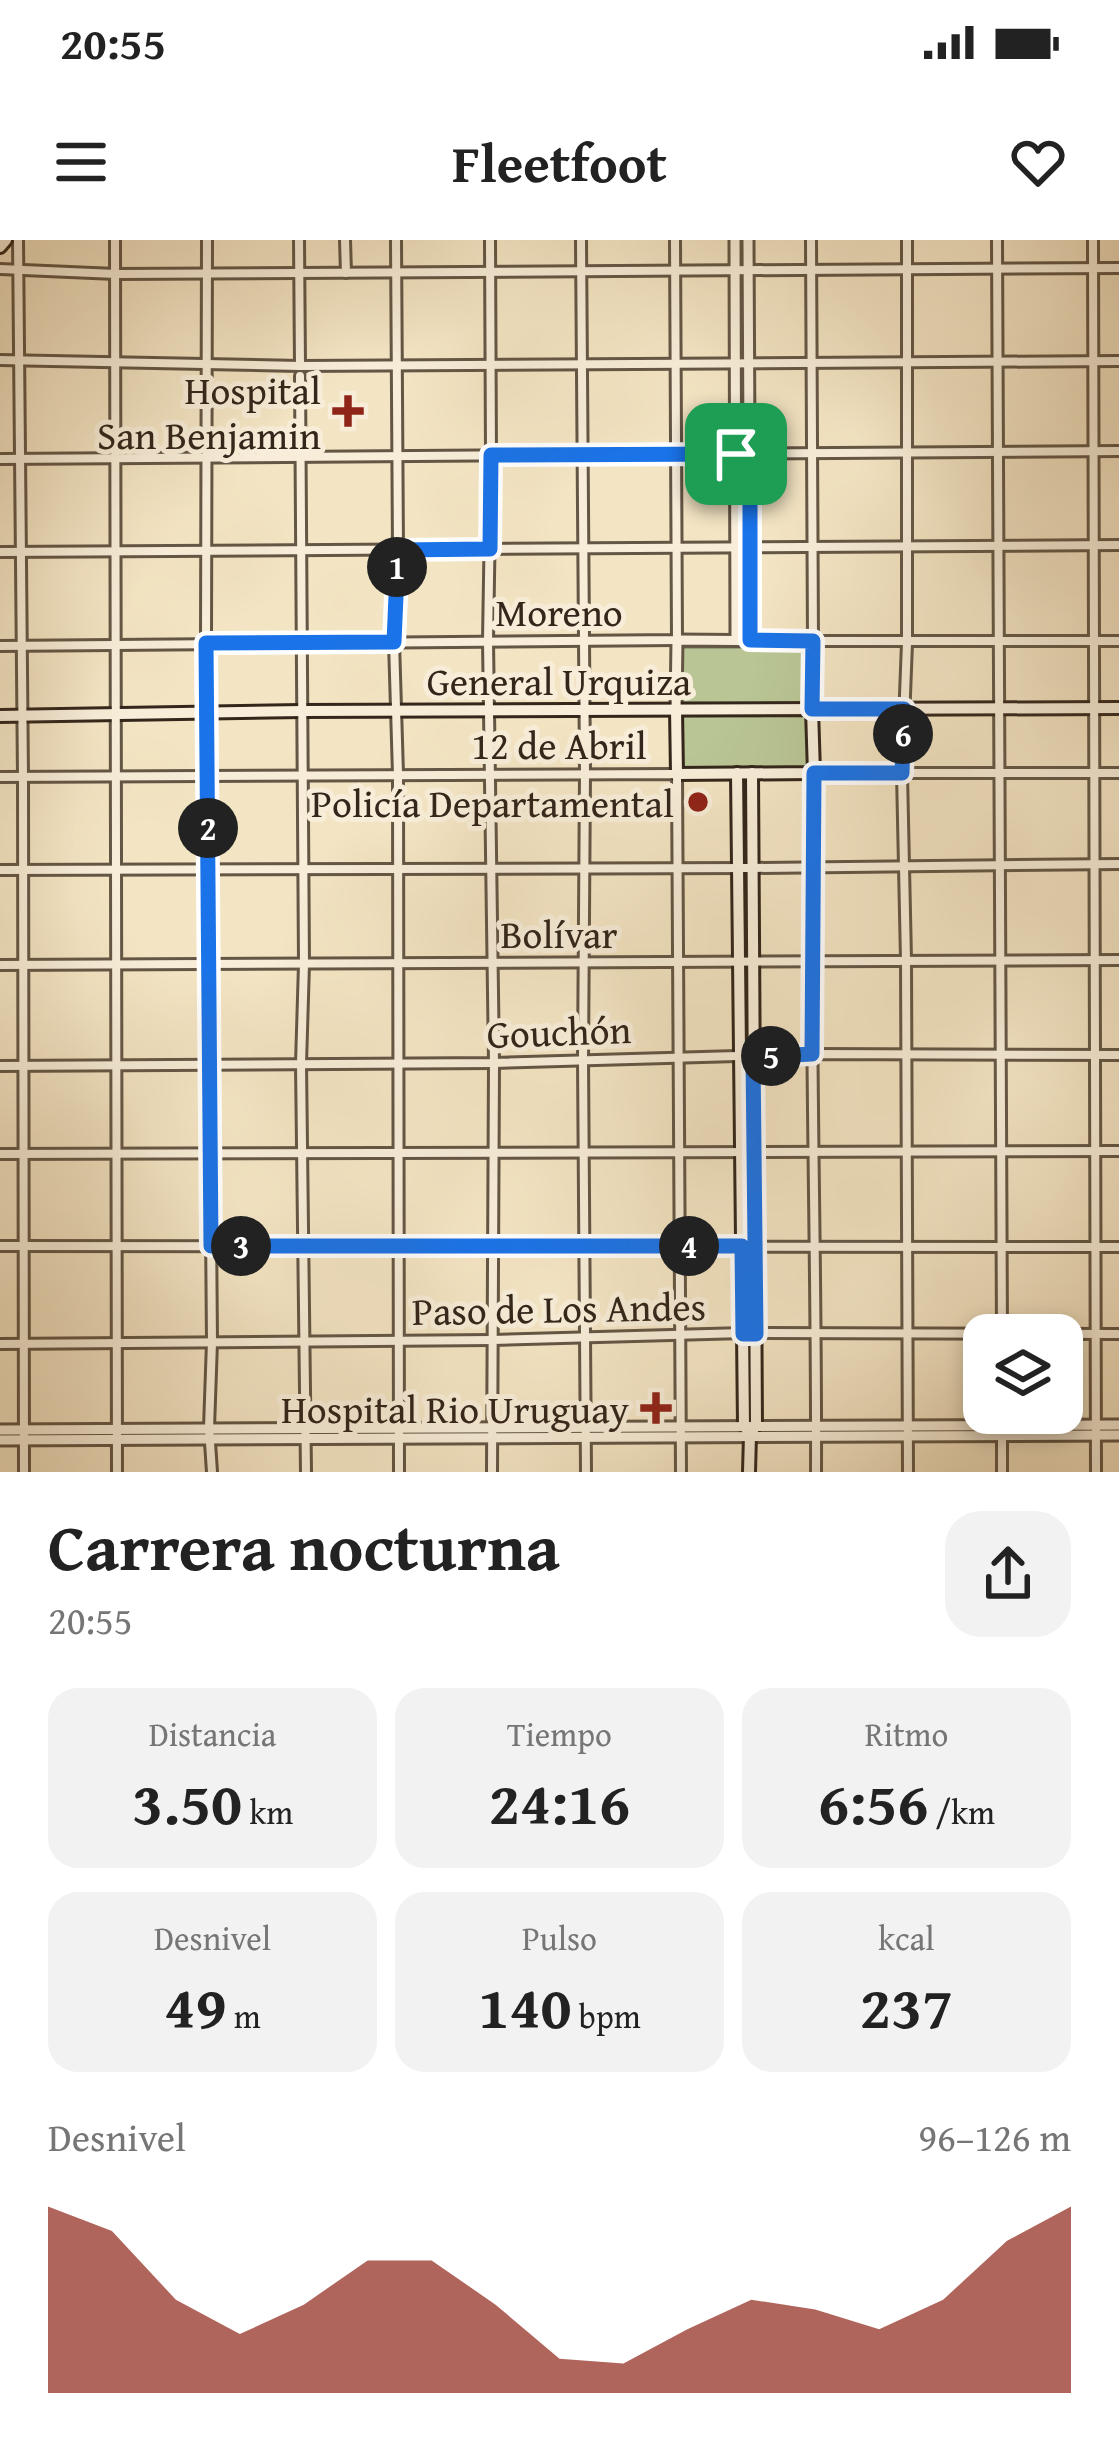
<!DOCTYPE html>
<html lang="es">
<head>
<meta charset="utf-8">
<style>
	:root { --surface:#fff; --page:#f2f2f2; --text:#222; --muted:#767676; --accent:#8f2418 }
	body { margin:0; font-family:"Gentium Book Plus",serif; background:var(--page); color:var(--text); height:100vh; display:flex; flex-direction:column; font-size:45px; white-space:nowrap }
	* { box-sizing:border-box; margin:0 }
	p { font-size:39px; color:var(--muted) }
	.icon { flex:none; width:66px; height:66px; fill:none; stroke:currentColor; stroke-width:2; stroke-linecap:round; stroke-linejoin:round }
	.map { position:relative; height:1232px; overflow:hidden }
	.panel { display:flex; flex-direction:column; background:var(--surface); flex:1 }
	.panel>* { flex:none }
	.controls { position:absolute; left:963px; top:1074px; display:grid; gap:24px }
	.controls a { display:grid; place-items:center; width:120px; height:120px; border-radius:24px; background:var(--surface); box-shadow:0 6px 18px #0003; font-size:60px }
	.pin { position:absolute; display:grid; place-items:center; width:102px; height:102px; color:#fff; margin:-51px; border-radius:24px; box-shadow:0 6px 18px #0006 }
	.km { position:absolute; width:60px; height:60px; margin:-30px; border-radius:50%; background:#222; color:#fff; font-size:33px; line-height:60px; text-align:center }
	.round { display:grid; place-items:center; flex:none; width:126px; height:126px; border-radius:36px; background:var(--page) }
	.head { display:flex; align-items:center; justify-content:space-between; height:204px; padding:0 48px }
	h1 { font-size:66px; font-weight:800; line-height:90px }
	.metrics { display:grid; grid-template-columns:repeat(3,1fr); gap:18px; height:204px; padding:12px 48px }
	.metrics div { display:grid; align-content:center; border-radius:30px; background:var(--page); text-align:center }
	.metrics b { font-size:60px; font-weight:800 }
	.metrics small { font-size:33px; font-weight:400 }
	.metrics p { font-size:33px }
	.chart { height:336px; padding:24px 48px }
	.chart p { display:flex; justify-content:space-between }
	.chart svg { width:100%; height:216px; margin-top:12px; fill:var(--accent); opacity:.7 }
	.status { display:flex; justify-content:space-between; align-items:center; height:84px; padding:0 60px; background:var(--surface); direction:ltr }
	.status svg { height:33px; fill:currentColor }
	header { display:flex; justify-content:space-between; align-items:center; height:156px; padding:0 48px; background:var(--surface); font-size:54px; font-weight:800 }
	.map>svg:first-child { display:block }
	.green { fill:#b9c595; stroke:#767658; stroke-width:3 }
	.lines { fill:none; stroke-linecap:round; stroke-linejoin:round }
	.minor-casing { stroke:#645645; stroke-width:14 }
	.tertiary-casing { stroke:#645645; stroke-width:15 }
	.secondary-casing { stroke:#34261b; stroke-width:16 }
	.minor { stroke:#f7edd8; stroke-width:8 }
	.tertiary { stroke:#f7edd8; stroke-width:9 }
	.secondary { stroke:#f7edd8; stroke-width:10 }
	.route-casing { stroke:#fff; stroke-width:24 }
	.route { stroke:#1a73e8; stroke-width:15 }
	.poi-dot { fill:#8f2418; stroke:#f7edd8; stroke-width:4.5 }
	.labels { text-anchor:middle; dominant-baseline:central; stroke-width:10; stroke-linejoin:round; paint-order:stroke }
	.poi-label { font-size:39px; fill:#34261b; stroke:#f7edd8; text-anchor:end }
	.street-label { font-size:39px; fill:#34261b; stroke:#f7edd8 }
</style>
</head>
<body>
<div class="status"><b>20:55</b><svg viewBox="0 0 49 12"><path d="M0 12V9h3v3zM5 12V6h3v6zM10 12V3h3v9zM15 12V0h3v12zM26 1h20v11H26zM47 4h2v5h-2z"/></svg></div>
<header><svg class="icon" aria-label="menu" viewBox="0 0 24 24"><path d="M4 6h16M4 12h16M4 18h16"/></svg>Fleetfoot<svg class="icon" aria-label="heart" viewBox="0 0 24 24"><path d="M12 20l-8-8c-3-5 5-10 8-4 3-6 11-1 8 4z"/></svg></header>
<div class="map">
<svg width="1119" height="1232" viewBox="0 0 1119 1232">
	<rect width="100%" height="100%" fill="#f3e4c3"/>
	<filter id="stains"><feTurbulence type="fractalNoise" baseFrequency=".00167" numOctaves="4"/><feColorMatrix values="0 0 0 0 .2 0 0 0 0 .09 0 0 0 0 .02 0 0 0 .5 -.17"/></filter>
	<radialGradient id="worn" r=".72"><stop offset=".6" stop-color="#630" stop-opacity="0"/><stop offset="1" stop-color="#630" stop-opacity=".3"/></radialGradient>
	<!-- green -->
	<g class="green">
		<polygon points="680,407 809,407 809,465 681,463"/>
		<polygon points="682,475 811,476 810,529 681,531"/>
	</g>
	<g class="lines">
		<!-- minor casing -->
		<g class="minor-casing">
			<g id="minor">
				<polyline points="18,0 23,537 24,1232"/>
				<polyline points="115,0 117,1232"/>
				<polyline points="207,0 206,403 212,1102 209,1188 212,1232"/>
				<polyline points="299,0 300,126"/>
				<polyline points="345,0 346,33"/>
				<polyline points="396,0 398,310 394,402 398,534 399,1232"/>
				<polyline points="490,0 491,215 488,401 494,823 492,1232"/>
				<polyline points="581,0 585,533 583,820 586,1232"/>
				<polyline points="811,0 813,401 1119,401"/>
				<polyline points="907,0 907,403 902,533 906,720 908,1232"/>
				<polyline points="997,0 1002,1094"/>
				<polyline points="1093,0 1096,1232"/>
				<polyline points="0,29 116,34 1119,28"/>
				<polyline points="0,120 300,126 1119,121"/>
				<polyline points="300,136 304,724 301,824 306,1232"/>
				<polyline points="0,219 1119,211"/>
				<polyline points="0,312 1119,305"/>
				<polyline points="0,406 677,400 675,0"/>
				<polyline points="0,537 677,534 681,1232"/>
				<polyline points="0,630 752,628 1119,624"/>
				<polyline points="0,725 1119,720"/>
				<polyline points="0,826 494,823 812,814 1119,815"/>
				<polyline points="0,914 1119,911"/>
				<polyline points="0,1006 1119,1007"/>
				<polyline points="0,1104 493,1100 744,1093 1119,1094"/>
				<polyline points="1002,1173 1002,1232"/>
				<path d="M816,1232c1,-233 -8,-466 -2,-699h305"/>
			</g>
		</g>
		<!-- tertiary casing -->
		<g class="tertiary-casing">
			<g id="tertiary">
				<polyline points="735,0 736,400"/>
				<polyline points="748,0 750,400"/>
				<polyline points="676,469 677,400 813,401 812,469"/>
				<polyline points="0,1190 1119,1185"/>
				<polyline points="0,1200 1119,1195"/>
			</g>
		</g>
		<!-- secondary casing -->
		<g class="secondary-casing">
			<g id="secondary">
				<polyline points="0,7 6,0"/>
				<polyline points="676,469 677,534 814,533 812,469"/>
				<polyline points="0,476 302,471 1119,468"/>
				<polyline points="737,533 744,1185 750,1195 749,1232"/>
				<polyline points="750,1195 756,1185 752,533"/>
			</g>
		</g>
		<!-- minor -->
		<use href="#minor" class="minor"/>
		<!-- tertiary -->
		<use href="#tertiary" class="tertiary"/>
		<!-- secondary -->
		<use href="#secondary" class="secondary"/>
	</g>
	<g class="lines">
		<!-- route casing -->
		<g class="route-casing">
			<polygon id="route" points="736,214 750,214 750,400 813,401 812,469 904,469 902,533 814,533 812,814 753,817 756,1094 743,1094 742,1006 211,1006 206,403 394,402 398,310 490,309 491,215"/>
		</g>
		<!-- route -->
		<use href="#route" class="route"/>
	</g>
	<!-- markers -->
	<g class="poi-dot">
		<path d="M342 153h12v12h12v12h-12v12h-12v-12h-12v-12h12z"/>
		<circle cx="698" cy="562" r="12"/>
		<path d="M650 1150h12v12h12v12h-12v12h-12v-12h-12v-12h12z"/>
	</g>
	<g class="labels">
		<!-- poi labels -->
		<g class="poi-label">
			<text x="321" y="149">Hospital<tspan x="321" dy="45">San Benjamin</tspan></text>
			<text x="674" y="562">Policía Departamental</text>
			<text x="629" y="1168">Hospital Rio Uruguay</text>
		</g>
		<!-- street labels -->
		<g class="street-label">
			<text x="559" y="371">Moreno</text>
			<text x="559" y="440">General Urquiza</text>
			<text x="559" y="504">12 de Abril</text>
			<text x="559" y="693">Bolívar</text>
			<text transform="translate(559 791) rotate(-2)">Gouchón</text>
			<text transform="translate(559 1068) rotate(-1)">Paso de Los Andes</text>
		</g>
	</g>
	<rect width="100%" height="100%" filter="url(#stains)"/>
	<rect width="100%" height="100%" fill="url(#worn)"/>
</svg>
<div class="controls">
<a><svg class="icon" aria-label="layers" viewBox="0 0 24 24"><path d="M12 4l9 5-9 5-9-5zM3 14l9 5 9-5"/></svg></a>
</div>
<div class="pin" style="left:736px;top:214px;background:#1e9e55"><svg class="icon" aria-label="arrive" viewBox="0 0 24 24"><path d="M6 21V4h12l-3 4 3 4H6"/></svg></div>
<b class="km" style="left:397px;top:327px">1</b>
<b class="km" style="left:208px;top:588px">2</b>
<b class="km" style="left:241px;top:1006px">3</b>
<b class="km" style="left:689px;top:1006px">4</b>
<b class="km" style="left:771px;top:816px">5</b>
<b class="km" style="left:903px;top:494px">6</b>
</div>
<section class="panel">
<div class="head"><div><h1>Carrera nocturna</h1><p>20:55</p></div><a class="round"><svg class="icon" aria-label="share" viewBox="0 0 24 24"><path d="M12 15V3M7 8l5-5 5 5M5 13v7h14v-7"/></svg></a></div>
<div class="metrics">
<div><p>Distancia</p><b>3.50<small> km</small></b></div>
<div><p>Tiempo</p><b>24:16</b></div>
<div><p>Ritmo</p><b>6:56<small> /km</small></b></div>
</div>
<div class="metrics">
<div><p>Desnivel</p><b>49<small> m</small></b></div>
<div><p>Pulso</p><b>140<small> bpm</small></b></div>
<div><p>kcal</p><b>237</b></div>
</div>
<div class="chart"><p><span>Desnivel</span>96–126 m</p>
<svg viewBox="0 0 160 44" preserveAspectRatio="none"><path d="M0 44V6L10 11L20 25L30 32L40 26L50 17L60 17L70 26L80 37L90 38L100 31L110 25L120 27L130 31L140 25L150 13L160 6V44z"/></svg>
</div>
</section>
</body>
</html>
